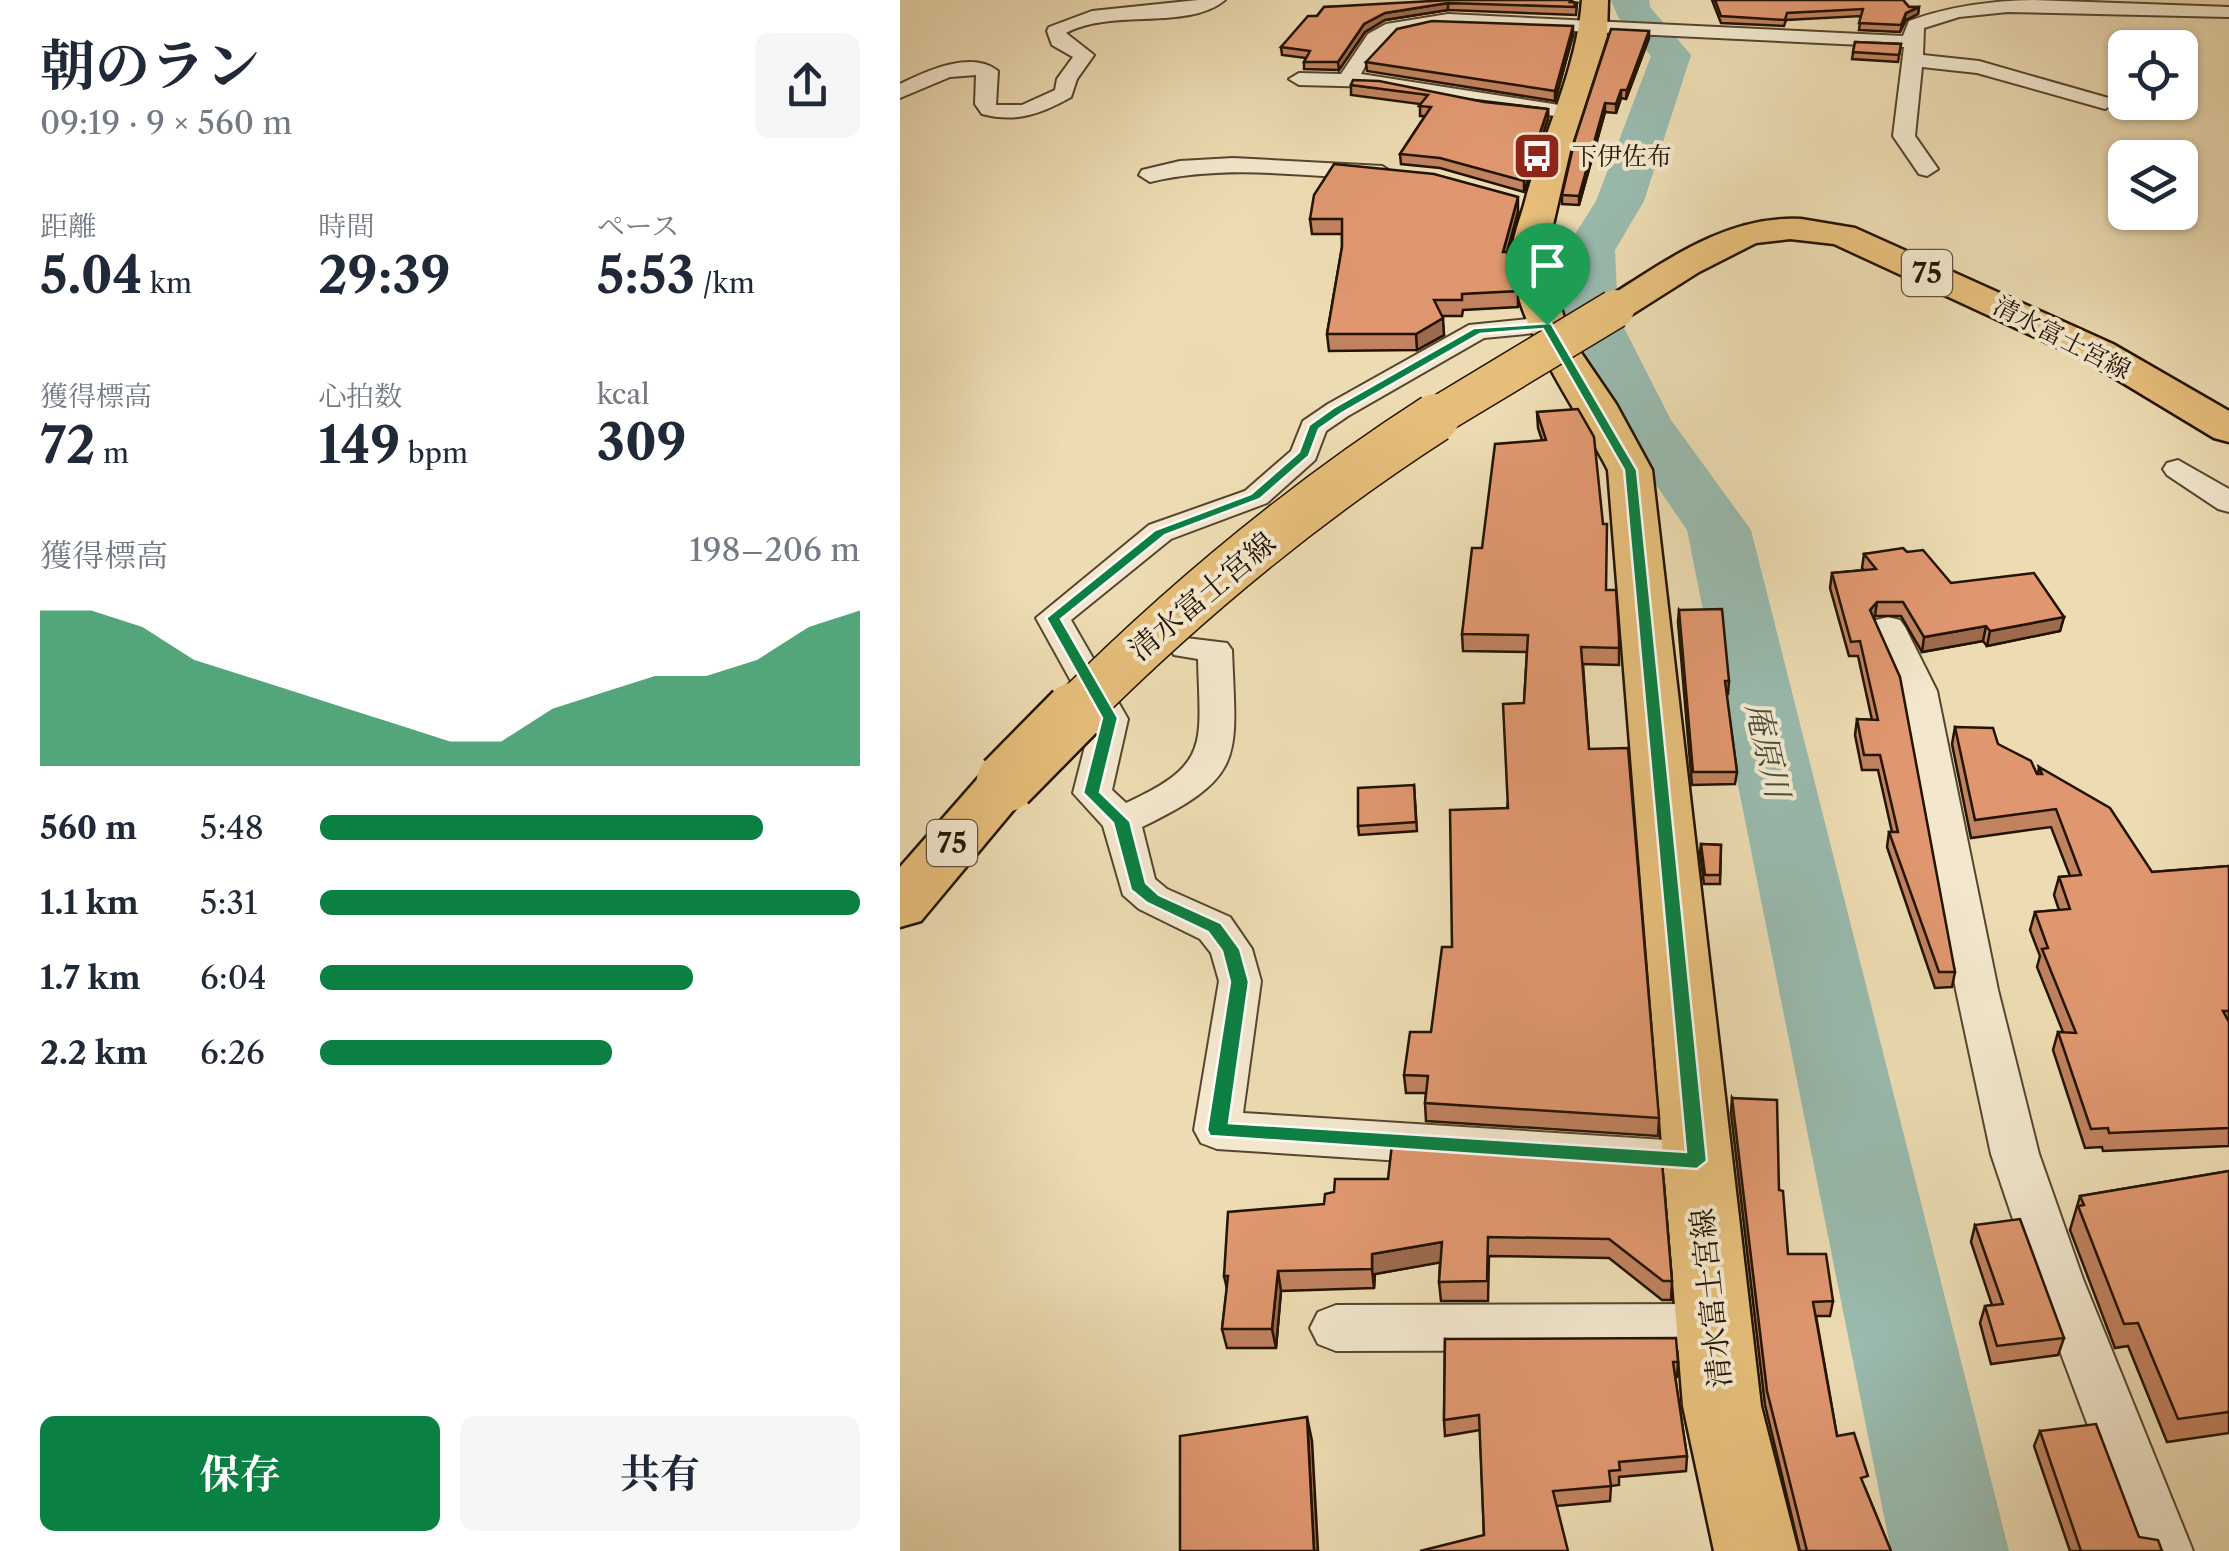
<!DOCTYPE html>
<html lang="ja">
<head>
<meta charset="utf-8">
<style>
	:root { --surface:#fff; --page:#f6f6f7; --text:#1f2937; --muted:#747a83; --accent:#0b8043 }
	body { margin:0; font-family:"Libre Caslon Text","Noto Serif JP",serif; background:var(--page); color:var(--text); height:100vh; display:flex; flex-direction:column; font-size:38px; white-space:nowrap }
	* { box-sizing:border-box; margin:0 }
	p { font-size:32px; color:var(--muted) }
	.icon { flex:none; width:55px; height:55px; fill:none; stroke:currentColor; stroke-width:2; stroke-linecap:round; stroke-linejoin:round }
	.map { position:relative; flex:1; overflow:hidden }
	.details { display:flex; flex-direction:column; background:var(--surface); width:900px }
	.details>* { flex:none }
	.fabs { position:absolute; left:1208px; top:30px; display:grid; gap:20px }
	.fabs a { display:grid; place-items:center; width:90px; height:90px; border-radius:15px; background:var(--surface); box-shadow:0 2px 8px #0004; font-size:50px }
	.pin { position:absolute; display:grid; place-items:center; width:85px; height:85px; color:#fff; margin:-102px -42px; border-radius:50% 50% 50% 0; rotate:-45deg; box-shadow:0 0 10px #0007 }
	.pin .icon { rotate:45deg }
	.round { display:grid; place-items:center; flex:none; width:105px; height:105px; border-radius:15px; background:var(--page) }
	.head { display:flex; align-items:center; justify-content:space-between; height:170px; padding:0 40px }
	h1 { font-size:55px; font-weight:700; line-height:75px }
	.metrics { display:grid; grid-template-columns:repeat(3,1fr); gap:15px; height:170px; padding:10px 40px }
	.metrics div { display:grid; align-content:center }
	.metrics b { font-size:50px; font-weight:700 }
	.metrics small { font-size:28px; font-weight:400 }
	.metrics p { font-size:28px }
	.chart { height:280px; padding:20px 40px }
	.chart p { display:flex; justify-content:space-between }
	.chart svg { width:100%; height:180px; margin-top:10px; fill:var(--accent); opacity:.7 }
	.button { display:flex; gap:20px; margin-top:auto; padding:20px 40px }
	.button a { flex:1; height:115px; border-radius:15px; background:var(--accent); color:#fff; font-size:40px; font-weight:700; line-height:115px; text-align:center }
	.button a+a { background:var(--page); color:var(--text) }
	ul { padding:0 40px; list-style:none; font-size:32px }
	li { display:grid; grid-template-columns:160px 120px 1fr; align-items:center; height:75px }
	li i { height:25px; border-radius:12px; background:var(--accent) }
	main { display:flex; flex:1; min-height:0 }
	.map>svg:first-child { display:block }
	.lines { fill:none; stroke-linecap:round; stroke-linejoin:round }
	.river { fill:#99bbaf; fill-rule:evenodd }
	.minor-casing { stroke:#56452e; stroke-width:4 }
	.primary-casing { stroke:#231301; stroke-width:5 }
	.minor { fill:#f3e8ce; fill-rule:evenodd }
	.primary { fill:#e6be7a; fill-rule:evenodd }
	.primary-bridge-far2-casing { stroke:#231301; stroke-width:41; stroke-linecap:butt }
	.primary-bridge-far1-casing { stroke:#231301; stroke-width:51; stroke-linecap:butt }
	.primary-bridge-casing { stroke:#231301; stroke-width:64; stroke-linecap:butt }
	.primary-bridge-far2 { stroke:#e6be7a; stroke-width:38 }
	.primary-bridge-far1 { stroke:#e6be7a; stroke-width:48 }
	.primary-bridge { stroke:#e6be7a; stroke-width:59 }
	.wall { fill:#c1825f; stroke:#231301; stroke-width:2.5 }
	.shaded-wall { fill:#9d6a4e; stroke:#231301; stroke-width:2.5 }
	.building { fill:#e0976f; stroke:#231301; stroke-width:2.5 }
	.route { fill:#0b8043; stroke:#fff; stroke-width:2.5; fill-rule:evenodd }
	.labels { text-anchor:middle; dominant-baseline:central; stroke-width:8; stroke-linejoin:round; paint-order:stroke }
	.far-poi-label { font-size:25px; fill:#231301; stroke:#f3e8ce; text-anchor:start }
	.far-street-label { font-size:25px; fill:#231301; stroke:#f3e8ce }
	.shield { fill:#f3e8ce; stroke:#61533e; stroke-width:2.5 }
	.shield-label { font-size:28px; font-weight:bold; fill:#231301 }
	.street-label { font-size:30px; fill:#231301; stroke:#f3e8ce }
	.water-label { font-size:32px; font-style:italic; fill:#4c4e3e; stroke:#f3e8ce }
</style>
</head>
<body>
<main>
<section class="details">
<div class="head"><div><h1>朝のラン</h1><p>09:19 · 9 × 560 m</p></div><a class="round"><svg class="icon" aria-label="share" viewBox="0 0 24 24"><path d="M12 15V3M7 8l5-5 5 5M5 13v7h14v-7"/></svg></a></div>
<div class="metrics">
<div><p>距離</p><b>5.04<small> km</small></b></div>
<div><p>時間</p><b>29:39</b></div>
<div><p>ペース</p><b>5:53<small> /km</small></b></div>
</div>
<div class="metrics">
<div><p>獲得標高</p><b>72<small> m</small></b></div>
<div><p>心拍数</p><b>149<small> bpm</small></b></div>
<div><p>kcal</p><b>309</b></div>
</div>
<div class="chart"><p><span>獲得標高</span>198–206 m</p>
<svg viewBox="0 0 160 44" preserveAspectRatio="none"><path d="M0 44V6L10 6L20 10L30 18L40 22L50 26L60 30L70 34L80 38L90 38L100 30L110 26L120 22L130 22L140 18L150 10L160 6V44z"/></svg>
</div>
<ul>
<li><b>560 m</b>5:48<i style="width:82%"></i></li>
<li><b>1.1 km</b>5:31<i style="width:100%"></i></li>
<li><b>1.7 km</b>6:04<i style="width:69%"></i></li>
<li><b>2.2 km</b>6:26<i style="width:54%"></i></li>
</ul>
<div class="button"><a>保存</a><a>共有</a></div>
</section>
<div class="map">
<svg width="1329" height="1551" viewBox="0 0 1329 1551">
	<rect width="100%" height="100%" fill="#eddcb3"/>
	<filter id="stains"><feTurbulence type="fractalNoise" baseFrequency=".002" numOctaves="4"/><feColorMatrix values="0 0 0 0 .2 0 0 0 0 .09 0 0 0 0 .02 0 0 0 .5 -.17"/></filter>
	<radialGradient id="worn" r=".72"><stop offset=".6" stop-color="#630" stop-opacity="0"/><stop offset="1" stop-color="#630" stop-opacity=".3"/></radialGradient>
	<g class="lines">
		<!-- river -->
		<polygon class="river" points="711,0 749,0 750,7 791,55 744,201 715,250 718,316 771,420 851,530 1109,1551 991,1551 787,530 713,422 664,316 665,250 696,201 751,56 718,17"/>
		<!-- minor casing -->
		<g class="minor-casing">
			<g id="minor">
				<path d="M298,0h27c-37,31 -113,8 -159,33l28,22 -17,24 -6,18c-30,17 -55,26 -89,17l-7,-10 1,-29 -26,2 -50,21v-14c27,-13 71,-34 98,-13l-2,34h26l33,-15 2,-11 16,-22 -21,-12 -5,-14 2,-4 43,-16z"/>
				<path d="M1133,0l196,7v10l-221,-5 -49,5 -35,11 -1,27 56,6 133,38 3,4 -10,6 -128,-36 -55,-6 -7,69 23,33 -11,7 -8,-2 -26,-38 11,-89 -456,-22c-45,4 -66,7 -87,49l211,33 3,4 -3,4 -7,2 -80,-9 -105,-21 -81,-2 -10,-6 10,-6 42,1 27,-40 18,-10 62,-10 455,22 6,-15c41,-15 81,-20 124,-21z"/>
				<path d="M333,158l149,8 11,7 -11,7c-77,-4 -156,-16 -232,2l-11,-7 3,-5 38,-9z"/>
				<path d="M647,317l13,8 -4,6 -72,7 -136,78 -22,15 -11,29 -48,43 -96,36 -100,81 57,99 -16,71 14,13c85,-39 74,-58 72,-144l-24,-4 -5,-7 5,-7 12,-3 41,5 5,7c4,108 15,126 -90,177l13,52 12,10 63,28 22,32 9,32 -18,132 454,29 17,5 7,14 -7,14 -17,5 -480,-31 -16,-6 -7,-13 25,-149 -8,-28 -11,-14 -61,-30 -16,-14 -20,-69 -30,-33 19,-74 -56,-101 113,-93 96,-34 46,-40 12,-30 25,-17 141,-79z"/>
				<polygon points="1278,460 1329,489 1329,512 1318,509 1267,475 1263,469 1267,463"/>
				<polygon points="988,617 1000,620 1005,627 1037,691 1098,990 1139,1154 1183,1279 1293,1551 1235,1551 1133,1279 1091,1154 1056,990 1001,691 971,627 976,620"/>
				<polygon points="813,1304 831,1311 839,1327 831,1343 813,1350 436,1351 418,1344 410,1328 418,1312 436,1305"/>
			</g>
		</g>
		<!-- primary casing -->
		<g class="primary-casing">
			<g id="primary">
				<path d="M682,0h26l-1,36 -36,111 -24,104 1,19 23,68 45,66 36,66 109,936 37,145h-84l-31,-145 -75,-936c-33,-64 -82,-128 -96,-198 -4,-23 6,-46 12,-67 18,-68 53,-135 58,-205z"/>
				<path d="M901,219l54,9 258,116 116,67v31l-15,-4 -129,-78 -251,-116 -44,-5 -34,4 -57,29 -71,45 -13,3 -13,-3 -6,-8 6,-8c61,-38 123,-86 199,-82z"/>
				<polygon points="106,764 126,769 134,782 126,795 21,921 0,927 0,867 86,769"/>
			</g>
		</g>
		<!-- minor -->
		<use href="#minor" class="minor"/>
		<!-- primary -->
		<use href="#primary" class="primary"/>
		<!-- primary-bridge-far2 casing -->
		<g class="primary-bridge-far2-casing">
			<polyline id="primary-bridge-far2" points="531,420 715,309"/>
		</g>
		<!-- primary-bridge-far1 casing -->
		<g class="primary-bridge-far1-casing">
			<path id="primary-bridge-far1" d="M172,714c111,-111 231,-211 363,-296"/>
		</g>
		<!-- primary-bridge casing -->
		<g class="primary-bridge-casing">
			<polyline id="primary-bridge" points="106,782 175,712"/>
		</g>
		<!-- primary-bridge-far2 -->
		<use href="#primary-bridge-far2" class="primary-bridge-far2"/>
		<!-- primary-bridge-far1 -->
		<use href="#primary-bridge-far1" class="primary-bridge-far1"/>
		<!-- primary-bridge -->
		<use href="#primary-bridge" class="primary-bridge"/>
	</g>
	<!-- wall -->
	<g class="wall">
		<polygon points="672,0 672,2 677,3 676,15 548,10 485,20 465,32 439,70 404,69 404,62 406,58 382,55 381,47 417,16 424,7"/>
		<polygon points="812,0 1003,0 1009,7 1019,7 1018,14 1006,20 1000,32 959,30 961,16 886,20 884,26 821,23"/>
		<polygon points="673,35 655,101 467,71 466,62"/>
		<polygon points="749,38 726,99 721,98 716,113 705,112 679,205 662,204 662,195 675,139"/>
		<polygon points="955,42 1001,44 998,62 952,59"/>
		<polygon points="451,85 648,109 648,119 624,192 540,168 501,164 500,154 525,116 520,116 520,104 451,95"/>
		<polygon points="618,212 607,252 618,291 618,307 563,310 562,316 542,316 544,335 517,350 429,351 427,334 442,247 442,234 412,234 410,219"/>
		<polygon points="637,412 706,590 719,637 719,665 683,664 689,749 759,1118 758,1136 526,1121 525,1103 526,1093 506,1093 504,1075 531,1032 552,947 607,808 624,703 627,652 563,651 562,634 582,548 642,440 638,428"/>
		<polygon points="1007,552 1051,583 1164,617 1160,631 1087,646 1083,641 1022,652 1001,616 975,616 974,618 1055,972 1052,987 1035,988 987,847 989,832 992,832 978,770 962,770 955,735 957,719 972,720 958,656 949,656 930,588 932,573 964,570 962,568 964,554"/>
		<polygon points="779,610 829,681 828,694 826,694 837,772 835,784 792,785 778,622"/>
		<polygon points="1055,727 1098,744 1138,774 1139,767 1252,872 1329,866 1329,1146 1203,1151 1202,1147 1185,1148 1153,1050 1158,1032 1163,1032 1137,967 1140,956 1130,930 1135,912 1159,910 1154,895 1159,877 1170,876 1151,827 1071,838 1052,744"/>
		<polygon points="514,785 517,831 459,835 458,826"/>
		<polygon points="801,844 821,845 820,884 804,884 800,853"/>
		<polygon points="832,1098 879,1190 888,1254 933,1301 930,1316 916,1316 937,1436 965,1488 991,1551 900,1551 865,1405 831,1113"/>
		<polygon points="762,1162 772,1281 771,1300 762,1300 709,1258 589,1256 588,1301 541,1301 539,1282 540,1262 475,1274 474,1288 381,1291 376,1348 327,1348 322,1329 327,1289 324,1276 424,1204 488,1179"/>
		<polygon points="1329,1171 1329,1433 1267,1442 1228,1346 1215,1348 1170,1230 1180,1196"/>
		<polygon points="1075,1225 1164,1338 1158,1355 1091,1364 1080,1323 1085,1306 1092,1305 1071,1242"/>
		<polygon points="545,1339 778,1362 777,1377 775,1378 787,1456 786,1471 719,1477 719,1485 711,1486 710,1501 656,1506 584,1535 580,1430 545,1436 544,1420"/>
		<polygon points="1140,1431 1239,1537 1262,1551 1170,1551 1134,1446"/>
	</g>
	<!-- shaded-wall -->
	<g class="shaded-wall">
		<polygon points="548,3 548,10 485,20 465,32 439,70 438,62 464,24 485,13"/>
		<polygon points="1019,7 1018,14 1006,20 1000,32 1006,13"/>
		<polygon points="673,26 673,35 655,101 655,91"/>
		<polygon points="749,31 749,38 726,99 727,90"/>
		<polygon points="721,90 721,98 716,113 716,104"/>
		<polygon points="705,103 705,112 679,205 679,196"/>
		<polygon points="648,109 648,119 624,192 624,181"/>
		<polygon points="618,197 618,212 603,267 603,252"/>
		<polygon points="543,318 544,335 517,350 516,334"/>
		<polygon points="977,602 975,616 968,625 970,610"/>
		<polygon points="1164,617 1160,631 1087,646 1090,631"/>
		<polygon points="1086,626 1083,641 1022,652 1024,637"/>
		<polygon points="542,1242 543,1262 475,1274 474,1288 472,1269 472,1254"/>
		<polygon points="378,1271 381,1291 376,1348 372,1329"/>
		<polygon points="407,1417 412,1441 418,1551 414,1551"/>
	</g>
	<!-- building -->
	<g class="building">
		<polygon points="550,0 672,0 670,2 677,3 673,7 676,7 548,3 485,13 464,24 438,62 404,62 410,51 381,47 408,16 417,16 424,7"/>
		<polygon points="815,0 1003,0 1009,7 1019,7 1006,13 1001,25 959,23 963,9 887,13 885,20 821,16"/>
		<polygon points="532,21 673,26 655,91 466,62 497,29"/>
		<polygon points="711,29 749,31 727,90 721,90 716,104 705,103 679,196 662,195 675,139"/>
		<polygon points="955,42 1001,44 999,55 953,52"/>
		<polygon points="453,80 479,81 584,102 648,109 624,181 540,158 500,154 531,107 519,106 528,95 451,85"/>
		<polygon points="434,164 534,174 618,197 603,252 607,252 618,291 562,294 562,300 534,300 543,318 516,334 427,334 442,247 442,219 410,219 414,195"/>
		<polygon points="678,409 694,437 703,524 707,524 706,590 716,590 719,637 719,648 681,647 689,749 728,748 759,1118 525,1103 528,1076 504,1075 510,1032 531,1032 542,947 552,947 550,810 608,808 603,704 624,703 628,635 562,634 572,548 582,548 595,444 646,440 637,412"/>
		<polygon points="1003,548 1007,552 1023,550 1051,583 1134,573 1164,617 1090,631 1086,626 1024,637 1003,602 977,602 970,610 1000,677 1055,972 1039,972 989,832 998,832 980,755 964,755 957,719 978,720 960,641 951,642 932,573 976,569 964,554"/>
		<polygon points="822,609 829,681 825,681 837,772 793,772 779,610"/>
		<polygon points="1055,727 1093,728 1098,744 1131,761 1137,774 1142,774 1139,767 1210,808 1252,872 1329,866 1329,1011 1323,1011 1329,1022 1329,1128 1209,1133 1208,1128 1191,1129 1158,1032 1176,1033 1142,949 1148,948 1135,912 1170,909 1159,877 1181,875 1156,809 1075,820"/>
		<polygon points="514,785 516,822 458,826 458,788"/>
		<polygon points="801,844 821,845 820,875 805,875"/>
		<polygon points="832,1098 877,1100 879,1190 883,1191 888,1254 926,1254 933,1301 913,1302 937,1436 954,1433 968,1476 961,1478 991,1551 907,1551 867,1391"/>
		<polygon points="492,1144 762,1162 772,1281 763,1281 709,1239 588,1237 587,1281 539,1282 542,1242 472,1254 472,1269 378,1271 372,1329 322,1329 328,1276 324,1276 328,1212 424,1204 425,1194 434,1192 435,1179 488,1179"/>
		<polygon points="1329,1171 1329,1412 1278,1419 1238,1323 1224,1324 1178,1206 1184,1205 1180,1196"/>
		<polygon points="1120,1219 1164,1338 1097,1346 1085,1306 1103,1304 1075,1225"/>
		<polygon points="776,1338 778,1362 773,1362 787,1456 719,1462 720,1470 709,1471 711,1486 653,1491 668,1551 520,1551 584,1535 579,1415 544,1420 545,1339"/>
		<polygon points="407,1417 414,1551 280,1551 280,1436"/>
		<polygon points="1196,1424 1239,1537 1258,1540 1262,1551 1181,1551 1140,1431"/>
	</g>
	<!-- route -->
	<path class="route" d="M651,323l86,147 70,691 -10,8 -487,-33 -3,-6 23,-148 -8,-31 -14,-19 -61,-29 -16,-13 -18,-67 -30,-30 19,-75 -56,-100 109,-88 96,-36 48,-42 10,-27 24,-17 141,-80zM643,329l81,141 62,682 -457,-29 20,-141 -9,-33 -19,-26 -62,-28 -13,-12 -16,-62 -30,-29 18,-74 -57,-99 104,-84 95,-36 49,-43 10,-27 23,-16 138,-79z"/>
	<!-- icons -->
	<defs>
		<g id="bus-square" transform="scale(2.5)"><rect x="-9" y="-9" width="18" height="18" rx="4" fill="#8f2418" stroke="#f3e8ce"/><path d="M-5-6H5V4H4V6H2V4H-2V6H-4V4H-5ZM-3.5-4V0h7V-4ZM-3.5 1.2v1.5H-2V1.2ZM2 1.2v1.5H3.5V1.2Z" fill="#fff"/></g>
	</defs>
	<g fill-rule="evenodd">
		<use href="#bus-square" x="637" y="156"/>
	</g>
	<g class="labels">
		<!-- far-poi labels -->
		<g class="far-poi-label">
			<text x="672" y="156">下伊佐布</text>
		</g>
		<!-- far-street labels -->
		<g class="far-street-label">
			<text transform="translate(1162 338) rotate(27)">清水富士宮線</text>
		</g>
		<!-- shield labels -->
		<g class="shield">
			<rect x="1002" y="250" width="50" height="46" rx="8"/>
			<rect x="27" y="820" width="50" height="46" rx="8"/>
		</g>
		<g class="shield-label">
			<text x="1027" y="273">75</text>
			<text x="52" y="843">75</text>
		</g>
		<!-- street labels -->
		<g class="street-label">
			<text transform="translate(302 596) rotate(-40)">清水富士宮線</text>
			<text transform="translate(811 1298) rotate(-96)">清水富士宮線</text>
		</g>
		<!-- water labels -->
		<g class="water-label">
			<text transform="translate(868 750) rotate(77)">庵原川</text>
		</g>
	</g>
	<rect width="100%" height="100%" filter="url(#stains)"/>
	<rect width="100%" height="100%" fill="url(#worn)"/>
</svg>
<div class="fabs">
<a><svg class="icon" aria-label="locate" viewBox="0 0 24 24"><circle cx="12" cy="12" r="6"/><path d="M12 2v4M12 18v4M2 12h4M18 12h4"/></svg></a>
<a><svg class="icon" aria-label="layers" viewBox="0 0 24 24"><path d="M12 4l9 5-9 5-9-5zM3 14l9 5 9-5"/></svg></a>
</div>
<div class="pin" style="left:647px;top:325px;background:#1e9e55"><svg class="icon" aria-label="arrive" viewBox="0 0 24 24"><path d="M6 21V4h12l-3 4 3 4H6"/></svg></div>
</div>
</main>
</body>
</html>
